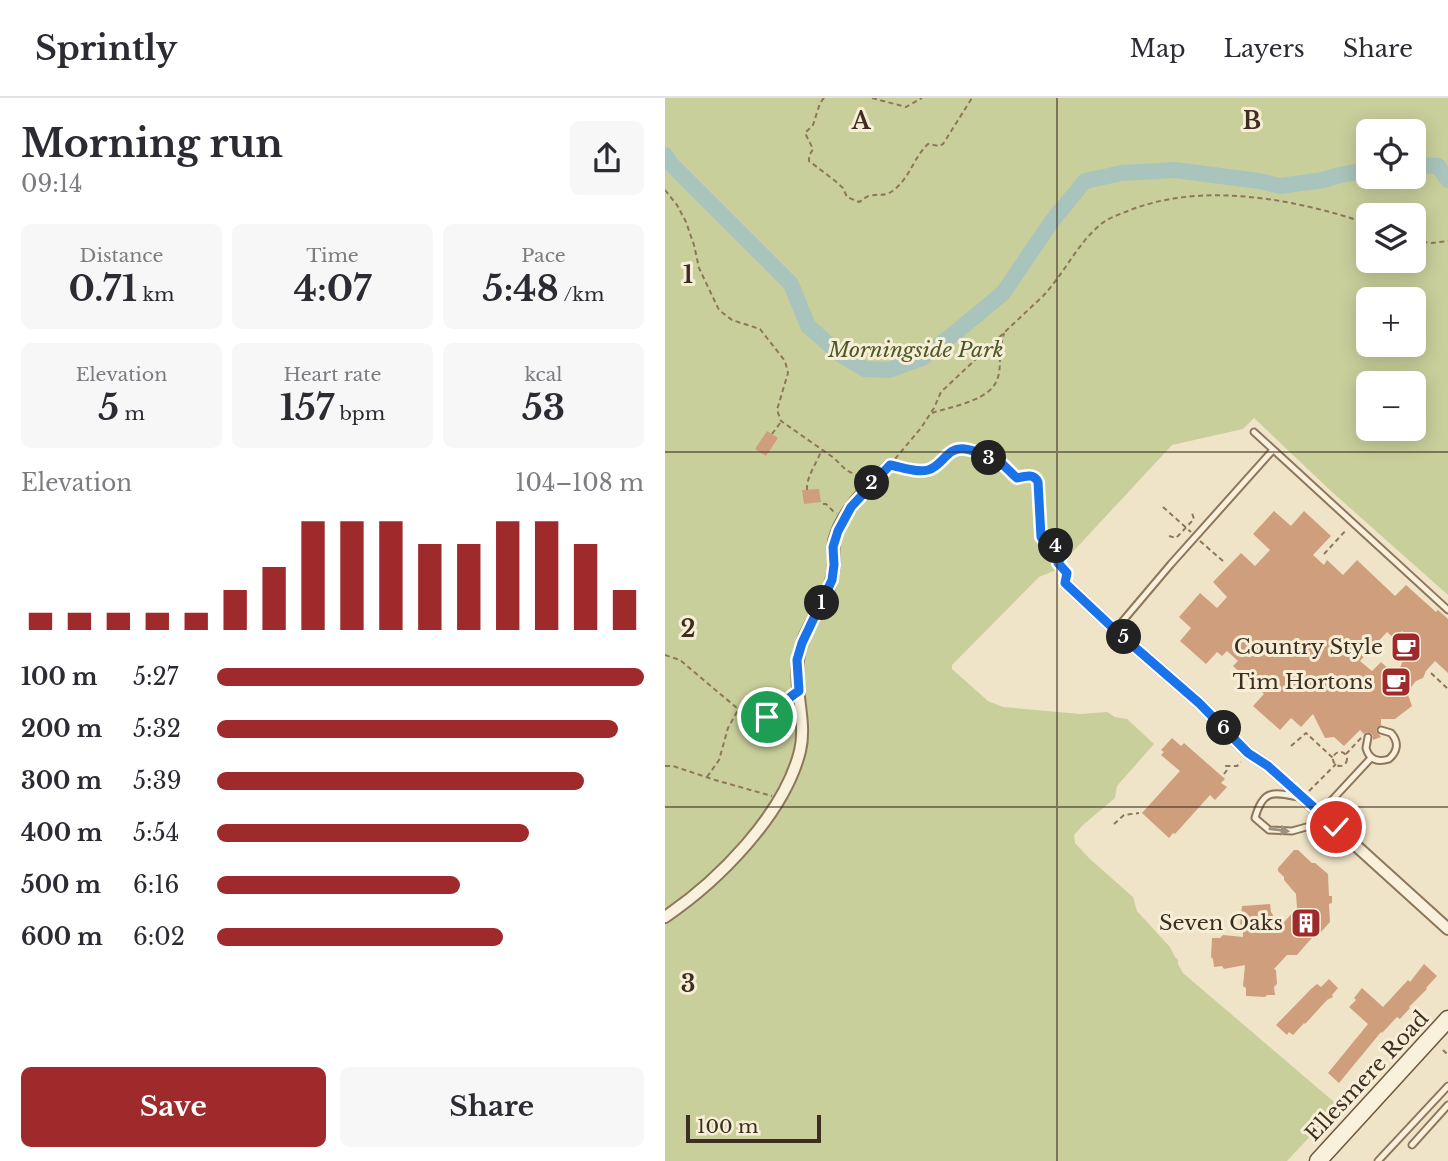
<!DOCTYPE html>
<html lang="en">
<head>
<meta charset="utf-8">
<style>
	:root { --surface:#fff; --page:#f7f7f7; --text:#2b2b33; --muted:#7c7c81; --line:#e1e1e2; --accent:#9e2a2b }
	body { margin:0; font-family:"Libre Baskerville",serif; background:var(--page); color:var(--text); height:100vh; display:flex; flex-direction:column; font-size:26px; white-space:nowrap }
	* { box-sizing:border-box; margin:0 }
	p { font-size:23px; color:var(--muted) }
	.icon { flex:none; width:38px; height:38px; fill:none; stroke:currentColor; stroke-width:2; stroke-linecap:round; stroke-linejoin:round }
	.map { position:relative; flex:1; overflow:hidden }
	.side { display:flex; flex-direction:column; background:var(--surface); width:665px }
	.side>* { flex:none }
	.controls { position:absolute; left:691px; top:21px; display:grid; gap:14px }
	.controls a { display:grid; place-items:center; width:70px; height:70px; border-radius:10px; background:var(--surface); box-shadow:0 4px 18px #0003; font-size:35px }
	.scale { position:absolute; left:21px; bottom:18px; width:135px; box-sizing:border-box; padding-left:7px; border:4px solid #3d2e20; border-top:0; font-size:19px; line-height:24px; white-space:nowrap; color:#3d2e20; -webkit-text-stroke:5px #f7eed8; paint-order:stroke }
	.pin { position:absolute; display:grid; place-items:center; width:60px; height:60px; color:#fff; margin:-30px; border:4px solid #fff; border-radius:50%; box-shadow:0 2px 7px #0007 }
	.km { position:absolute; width:35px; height:35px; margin:-18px; border-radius:50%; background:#222; color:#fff; font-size:19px; line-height:35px; text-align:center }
	.round { display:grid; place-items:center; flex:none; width:74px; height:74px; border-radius:10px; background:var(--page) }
	.head { display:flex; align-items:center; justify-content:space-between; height:119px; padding:0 21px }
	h1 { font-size:38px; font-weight:800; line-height:52px }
	.stats { display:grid; grid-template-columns:repeat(3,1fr); gap:10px; height:119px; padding:7px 21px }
	.stats div { display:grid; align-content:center; border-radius:10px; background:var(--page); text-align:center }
	.stats b { font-size:35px; font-weight:800 }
	.stats small { font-size:19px; font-weight:400 }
	.stats p { font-size:19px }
	.chart { height:196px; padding:14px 21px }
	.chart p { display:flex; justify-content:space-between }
	.chart svg { width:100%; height:126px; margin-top:7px; stroke:var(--accent); stroke-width:6 }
	.cta { display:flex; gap:14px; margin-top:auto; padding:14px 21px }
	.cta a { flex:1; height:80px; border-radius:10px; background:var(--accent); color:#fff; font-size:28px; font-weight:800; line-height:80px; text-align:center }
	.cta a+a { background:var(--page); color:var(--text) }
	ul { padding:0 21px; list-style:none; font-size:23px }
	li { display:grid; grid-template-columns:112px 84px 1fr; align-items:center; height:52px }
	li i { height:18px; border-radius:9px; background:var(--accent) }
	header { display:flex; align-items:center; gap:42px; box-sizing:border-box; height:98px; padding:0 35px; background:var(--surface); border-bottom:2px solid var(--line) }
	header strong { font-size:33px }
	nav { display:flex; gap:38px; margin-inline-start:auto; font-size:24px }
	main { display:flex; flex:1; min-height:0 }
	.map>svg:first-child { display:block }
	.green { fill:#c9cf9b; fill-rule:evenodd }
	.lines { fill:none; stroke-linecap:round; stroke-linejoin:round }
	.river { stroke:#a9c4bc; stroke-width:16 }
	.building { fill:#cf9f7d; fill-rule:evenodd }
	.lane-casing { stroke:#8d765c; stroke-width:9 }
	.street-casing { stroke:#8d765c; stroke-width:14 }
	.secondary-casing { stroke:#6f573f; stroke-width:19 }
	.path { stroke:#8d765c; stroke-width:2; stroke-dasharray:5 3.5; stroke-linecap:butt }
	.lane { stroke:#faf1dc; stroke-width:5 }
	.street { stroke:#faf1dc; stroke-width:10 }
	.secondary { stroke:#faf1dc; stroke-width:16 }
	.oneway { fill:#9c907e }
	.route-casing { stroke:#fff; stroke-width:14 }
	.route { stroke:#1a73e8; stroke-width:9 }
	.grid { fill:none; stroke:#3d2e20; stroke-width:2; stroke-opacity:0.55 }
	.labels { text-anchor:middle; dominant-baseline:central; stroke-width:6; stroke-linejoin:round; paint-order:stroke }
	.park-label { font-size:21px; font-style:italic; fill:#4d5a26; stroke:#f7eed8 }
	.poi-label { font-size:21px; fill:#3d2e20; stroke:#f7eed8; text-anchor:end }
	.street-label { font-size:21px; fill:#3d2e20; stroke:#f7eed8 }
	.grid-label { font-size:23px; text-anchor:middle; font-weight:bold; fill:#3d2e20; stroke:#f7eed8; stroke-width:6; stroke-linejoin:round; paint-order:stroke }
</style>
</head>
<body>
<header>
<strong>Sprintly</strong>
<nav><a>Map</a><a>Layers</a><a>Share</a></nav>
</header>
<main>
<section class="side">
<div class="head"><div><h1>Morning run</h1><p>09:14</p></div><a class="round"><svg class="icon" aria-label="share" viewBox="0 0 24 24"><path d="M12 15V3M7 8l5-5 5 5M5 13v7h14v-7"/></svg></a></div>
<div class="stats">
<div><p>Distance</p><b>0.71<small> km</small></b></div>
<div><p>Time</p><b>4:07</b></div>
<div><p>Pace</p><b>5:48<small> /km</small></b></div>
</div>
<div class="stats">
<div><p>Elevation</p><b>5<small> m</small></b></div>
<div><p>Heart rate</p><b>157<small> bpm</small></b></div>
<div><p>kcal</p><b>53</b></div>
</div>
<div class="chart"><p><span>Elevation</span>104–108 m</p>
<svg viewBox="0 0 160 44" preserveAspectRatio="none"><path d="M5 44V38M15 44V38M25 44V38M35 44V38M45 44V38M55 44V30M65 44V22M75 44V6M85 44V6M95 44V6M105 44V14M115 44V14M125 44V6M135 44V6M145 44V14M155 44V30"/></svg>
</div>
<ul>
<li><b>100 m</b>5:27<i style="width:100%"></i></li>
<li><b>200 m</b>5:32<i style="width:94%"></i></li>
<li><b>300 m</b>5:39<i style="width:86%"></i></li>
<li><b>400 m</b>5:54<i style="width:73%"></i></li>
<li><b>500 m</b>6:16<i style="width:57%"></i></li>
<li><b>600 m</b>6:02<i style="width:67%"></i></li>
</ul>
<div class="cta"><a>Save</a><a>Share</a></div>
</section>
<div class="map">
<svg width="783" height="1063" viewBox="0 0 783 1063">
	<rect width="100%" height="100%" fill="#f0e4c8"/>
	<!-- green -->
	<path class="green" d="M0,0h783v497l-116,-103 -78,-74 -11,11 -71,16 -116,125 -17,7 -87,88v4l36,32 15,6 77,7 27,-2 8,5 12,2 27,25 -37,42 -2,12 -32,27 -9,10 1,8 15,16 43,38 4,14 33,36 5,10 3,3v4l5,9 157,134 -7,5 -46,49h-622zM704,33h45v46h-45zM704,117h45v46h-45zM704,201h45v46h-45zM704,285h45v46h-45z"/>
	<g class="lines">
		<!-- river -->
		<g class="river">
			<polyline points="0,57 6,66 126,186 143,228 176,257 200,271 224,272 257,260 290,235 338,195 387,123 420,83 457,75 510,72 594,83 615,88 658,82 675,77 704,72"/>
			<polyline points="749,67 773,68 783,82"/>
		</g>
	</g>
	<!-- building -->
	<g class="building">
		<polygon points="102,333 113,340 101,358 90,351"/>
		<polygon points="154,391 156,404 139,406 137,392"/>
		<path d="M609,413l17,15 13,-15 27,25 -18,19 11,10 3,-5 16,15 14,-15 38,36 11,-11 30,27 2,-2 10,9v54l-13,-12 -9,10 -3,7 -7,3 -9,11 5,14 -17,13h-14v6l-4,2 -1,4 5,6 -8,3v-4l-2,-3 -4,-1 -3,2 -4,-4 -16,16 -10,-9 -9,1 -12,-24 -12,13 -10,-9 -11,12 -27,-24 11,-12 -31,-28 5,-5 -11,-10 -5,5 -5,-4 -11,12 -26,-23 11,-13 -12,-11 21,-24 17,15 10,-11 -14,-15 28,-29 14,13 15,-16 -17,-16zM737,533l17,15 -9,10 -7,4 -3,8 -6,6 -13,-12 -9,9 -12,-10 27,-29 8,7z"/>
		<polygon points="507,640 516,648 519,645 560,681 556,685 562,689 550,702 545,697 510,736 508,735 504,740 477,715 515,673 496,657 499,654 496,652"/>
		<polygon points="629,752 633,752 647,765 650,765 663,776 664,798 667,798 667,805 664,806 665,824 656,834 652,834 632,857 622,857 609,871 611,872 612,886 609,889 610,897 602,897 600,899 581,898 581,890 578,888 580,867 559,871 557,868 549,869 548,861 546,859 547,840 555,840 558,837 578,839 578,828 575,826 577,808 605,806 606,814 608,817 609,835 632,810 631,796 619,782 619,779 613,773 613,770"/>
		<polygon points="759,866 772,878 761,890 762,891 744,909 745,910 735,921 732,919 717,935 716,934 674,985 663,975 703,926 684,909 691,902 689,900 697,890 718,909 743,882 745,884"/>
		<polygon points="664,881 673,890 667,897 668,899 662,902 640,926 639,925 628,937 624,934 622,937 611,927 646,891 652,886 656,889"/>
	</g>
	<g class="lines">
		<!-- lane casing -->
		<g class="lane-casing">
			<g id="lane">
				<polyline points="589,334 783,512"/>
				<polyline points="451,531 506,466 608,352"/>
				<path d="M703,639l-2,11c3,11 11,15 23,11 9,-8 10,-17 2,-26l-10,-3"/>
				<path d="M633,699c-25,-5 -35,-8 -43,21l14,12 23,1 18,-5 23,1"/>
				<polyline points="655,715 706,660"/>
				<polyline points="747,1047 783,1007"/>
				<polyline points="713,1063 783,988"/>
			</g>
		</g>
		<!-- street casing -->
		<g class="street-casing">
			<g id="street">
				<polyline points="400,485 450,532 534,605 583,655 603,668 783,831"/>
				<path d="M0,819c53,-36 119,-102 135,-166 7,-29 -6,-60 -2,-90 2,-24 19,-46 29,-68 4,-10 7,-20 7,-31 0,-7 -1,-14 0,-21 8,-31 34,-54 56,-76"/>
			</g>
		</g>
		<!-- secondary casing -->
		<g class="secondary-casing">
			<polyline id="secondary" points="653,1063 783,921"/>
		</g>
		<!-- path -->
		<g class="path">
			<path d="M159,0l-4,5 -7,22 -8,8 8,16 -4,7v5l25,19 9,8 4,9 12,5c4,-2 6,-5 10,-6 10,-3 16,2 26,-7 15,-12 19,-32 33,-45l11,2 4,-2 29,-46"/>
			<polyline points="207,0 241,9 257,0"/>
			<polyline points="0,92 12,107 21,124 29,147 34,170 54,212 67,222 95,231 120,263 123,275 112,312 116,323 169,360 181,372 197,380"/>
			<polyline points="749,143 767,145 783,143"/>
			<path d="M267,315c20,-7 60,-12 66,-36 3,-9 1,-19 3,-28 0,-5 2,-11 3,-16"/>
			<polyline points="107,336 116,324"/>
			<path d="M230,361l26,-31 13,-20 7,-16 102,-96c21,-22 34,-52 57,-71 8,-7 18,-10 28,-14 73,-30 168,-12 241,13"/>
			<path d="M236,369c8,2 18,6 27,3 15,-4 19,-24 36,-21 9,1 30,9 37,14 6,5 10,10 16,15 9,-2 17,-5 21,4l3,55 11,11 4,-3 5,5 4,-3 1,1 -8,15 9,11"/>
			<path d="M142,392c-1,-13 10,-27 14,-39"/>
			<polyline points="158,406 161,406 168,413 172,415"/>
			<polyline points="498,409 526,434"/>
			<polyline points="504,438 511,440 529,421 527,415"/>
			<polyline points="535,443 559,464"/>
			<polyline points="659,456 682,431"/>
			<path d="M0,557l15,5 64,54c24,11 29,-2 45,-17"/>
			<polyline points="766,575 783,591"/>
			<polyline points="626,648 641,635 668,660"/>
			<circle cx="675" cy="661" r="7"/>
			<polyline points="681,656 696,640"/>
			<polyline points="0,668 8,668 50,682 107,698"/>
			<polyline points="559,676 562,672 561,668 572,668 576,664"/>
			<polyline points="42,679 54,662 63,630 73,612"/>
			<polyline points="644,693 671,666"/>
			<polyline points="449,726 459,717 474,715"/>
			<polyline points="778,952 783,957"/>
		</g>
		<!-- lane -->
		<use href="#lane" class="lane"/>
		<!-- street -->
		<use href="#street" class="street"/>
		<!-- secondary -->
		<use href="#secondary" class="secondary"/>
	</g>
	<!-- one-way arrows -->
	<defs><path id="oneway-solid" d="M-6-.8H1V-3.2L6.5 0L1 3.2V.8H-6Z" transform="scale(1.75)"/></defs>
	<use class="oneway" href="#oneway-solid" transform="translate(614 732) rotate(7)"/>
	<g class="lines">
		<!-- route casing -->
		<g class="route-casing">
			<path id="route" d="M102,619c11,-8 20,-19 32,-26l-2,-31 5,-17 30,-63 2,-15 -1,-18 5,-16 13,-24 39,-42c11,2 26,8 38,5 15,-4 19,-24 37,-21 8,1 29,9 36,14 6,5 10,10 16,15 8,-2 17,-5 21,4l3,55 11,11 4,-3 5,5 4,-3 1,1 -8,15 9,10 -2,10 50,47 84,73 49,50 20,13 68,61"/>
		</g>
		<!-- route -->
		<use href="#route" class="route"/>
	</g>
	<!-- grid -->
	<path class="grid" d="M392,0v1063M0,354h783M0,709h783"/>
	<!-- icons -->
	<defs>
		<g id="cafe-square" transform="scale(1.575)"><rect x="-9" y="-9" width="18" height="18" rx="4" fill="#9e2a2b" stroke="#f7eed8"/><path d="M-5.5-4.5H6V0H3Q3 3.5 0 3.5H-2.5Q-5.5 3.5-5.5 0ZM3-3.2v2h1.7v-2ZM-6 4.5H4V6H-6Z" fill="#fff"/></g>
		<g id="building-square" transform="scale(1.575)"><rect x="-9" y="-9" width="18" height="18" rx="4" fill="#9e2a2b" stroke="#f7eed8"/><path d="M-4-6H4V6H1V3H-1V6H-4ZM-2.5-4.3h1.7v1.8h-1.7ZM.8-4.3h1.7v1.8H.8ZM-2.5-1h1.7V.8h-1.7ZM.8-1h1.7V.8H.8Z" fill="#fff"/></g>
	</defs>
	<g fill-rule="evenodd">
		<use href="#cafe-square" x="741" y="549"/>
		<use href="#cafe-square" x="731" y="584"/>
		<use href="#building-square" x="641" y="825"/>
	</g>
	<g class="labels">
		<!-- park labels -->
		<g class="park-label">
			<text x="251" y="252">Morningside Park</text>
		</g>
		<!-- poi labels -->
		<g class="poi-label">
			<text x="718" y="549">Country Style</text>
			<text x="708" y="584">Tim Hortons</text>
			<text x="618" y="825">Seven Oaks</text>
		</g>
		<!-- street labels -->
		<g class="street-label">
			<text transform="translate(702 978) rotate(-47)">Ellesmere Road</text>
		</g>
	</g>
	<g class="grid-label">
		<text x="196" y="31">A</text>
		<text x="587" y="31">B</text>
		<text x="23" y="185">1</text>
		<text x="23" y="539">2</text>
		<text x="23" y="894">3</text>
	</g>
</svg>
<div class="controls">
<a><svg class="icon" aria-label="locate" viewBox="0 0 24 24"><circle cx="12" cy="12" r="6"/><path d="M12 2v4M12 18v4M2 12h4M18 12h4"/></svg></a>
<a><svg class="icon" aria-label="layers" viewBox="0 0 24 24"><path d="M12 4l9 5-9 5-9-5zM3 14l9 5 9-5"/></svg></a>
<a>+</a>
<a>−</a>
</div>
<div class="scale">100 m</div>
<div class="pin" style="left:102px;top:619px;background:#1e9e55"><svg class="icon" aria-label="arrive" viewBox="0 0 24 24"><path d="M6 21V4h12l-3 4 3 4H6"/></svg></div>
<div class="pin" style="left:671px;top:729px;background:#d93025"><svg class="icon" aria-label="check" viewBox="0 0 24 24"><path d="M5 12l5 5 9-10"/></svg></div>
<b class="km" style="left:157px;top:505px">1</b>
<b class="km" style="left:207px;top:385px">2</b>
<b class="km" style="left:324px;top:360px">3</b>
<b class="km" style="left:391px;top:448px">4</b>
<b class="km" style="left:459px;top:539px">5</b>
<b class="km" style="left:559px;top:630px">6</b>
</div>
</main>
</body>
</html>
